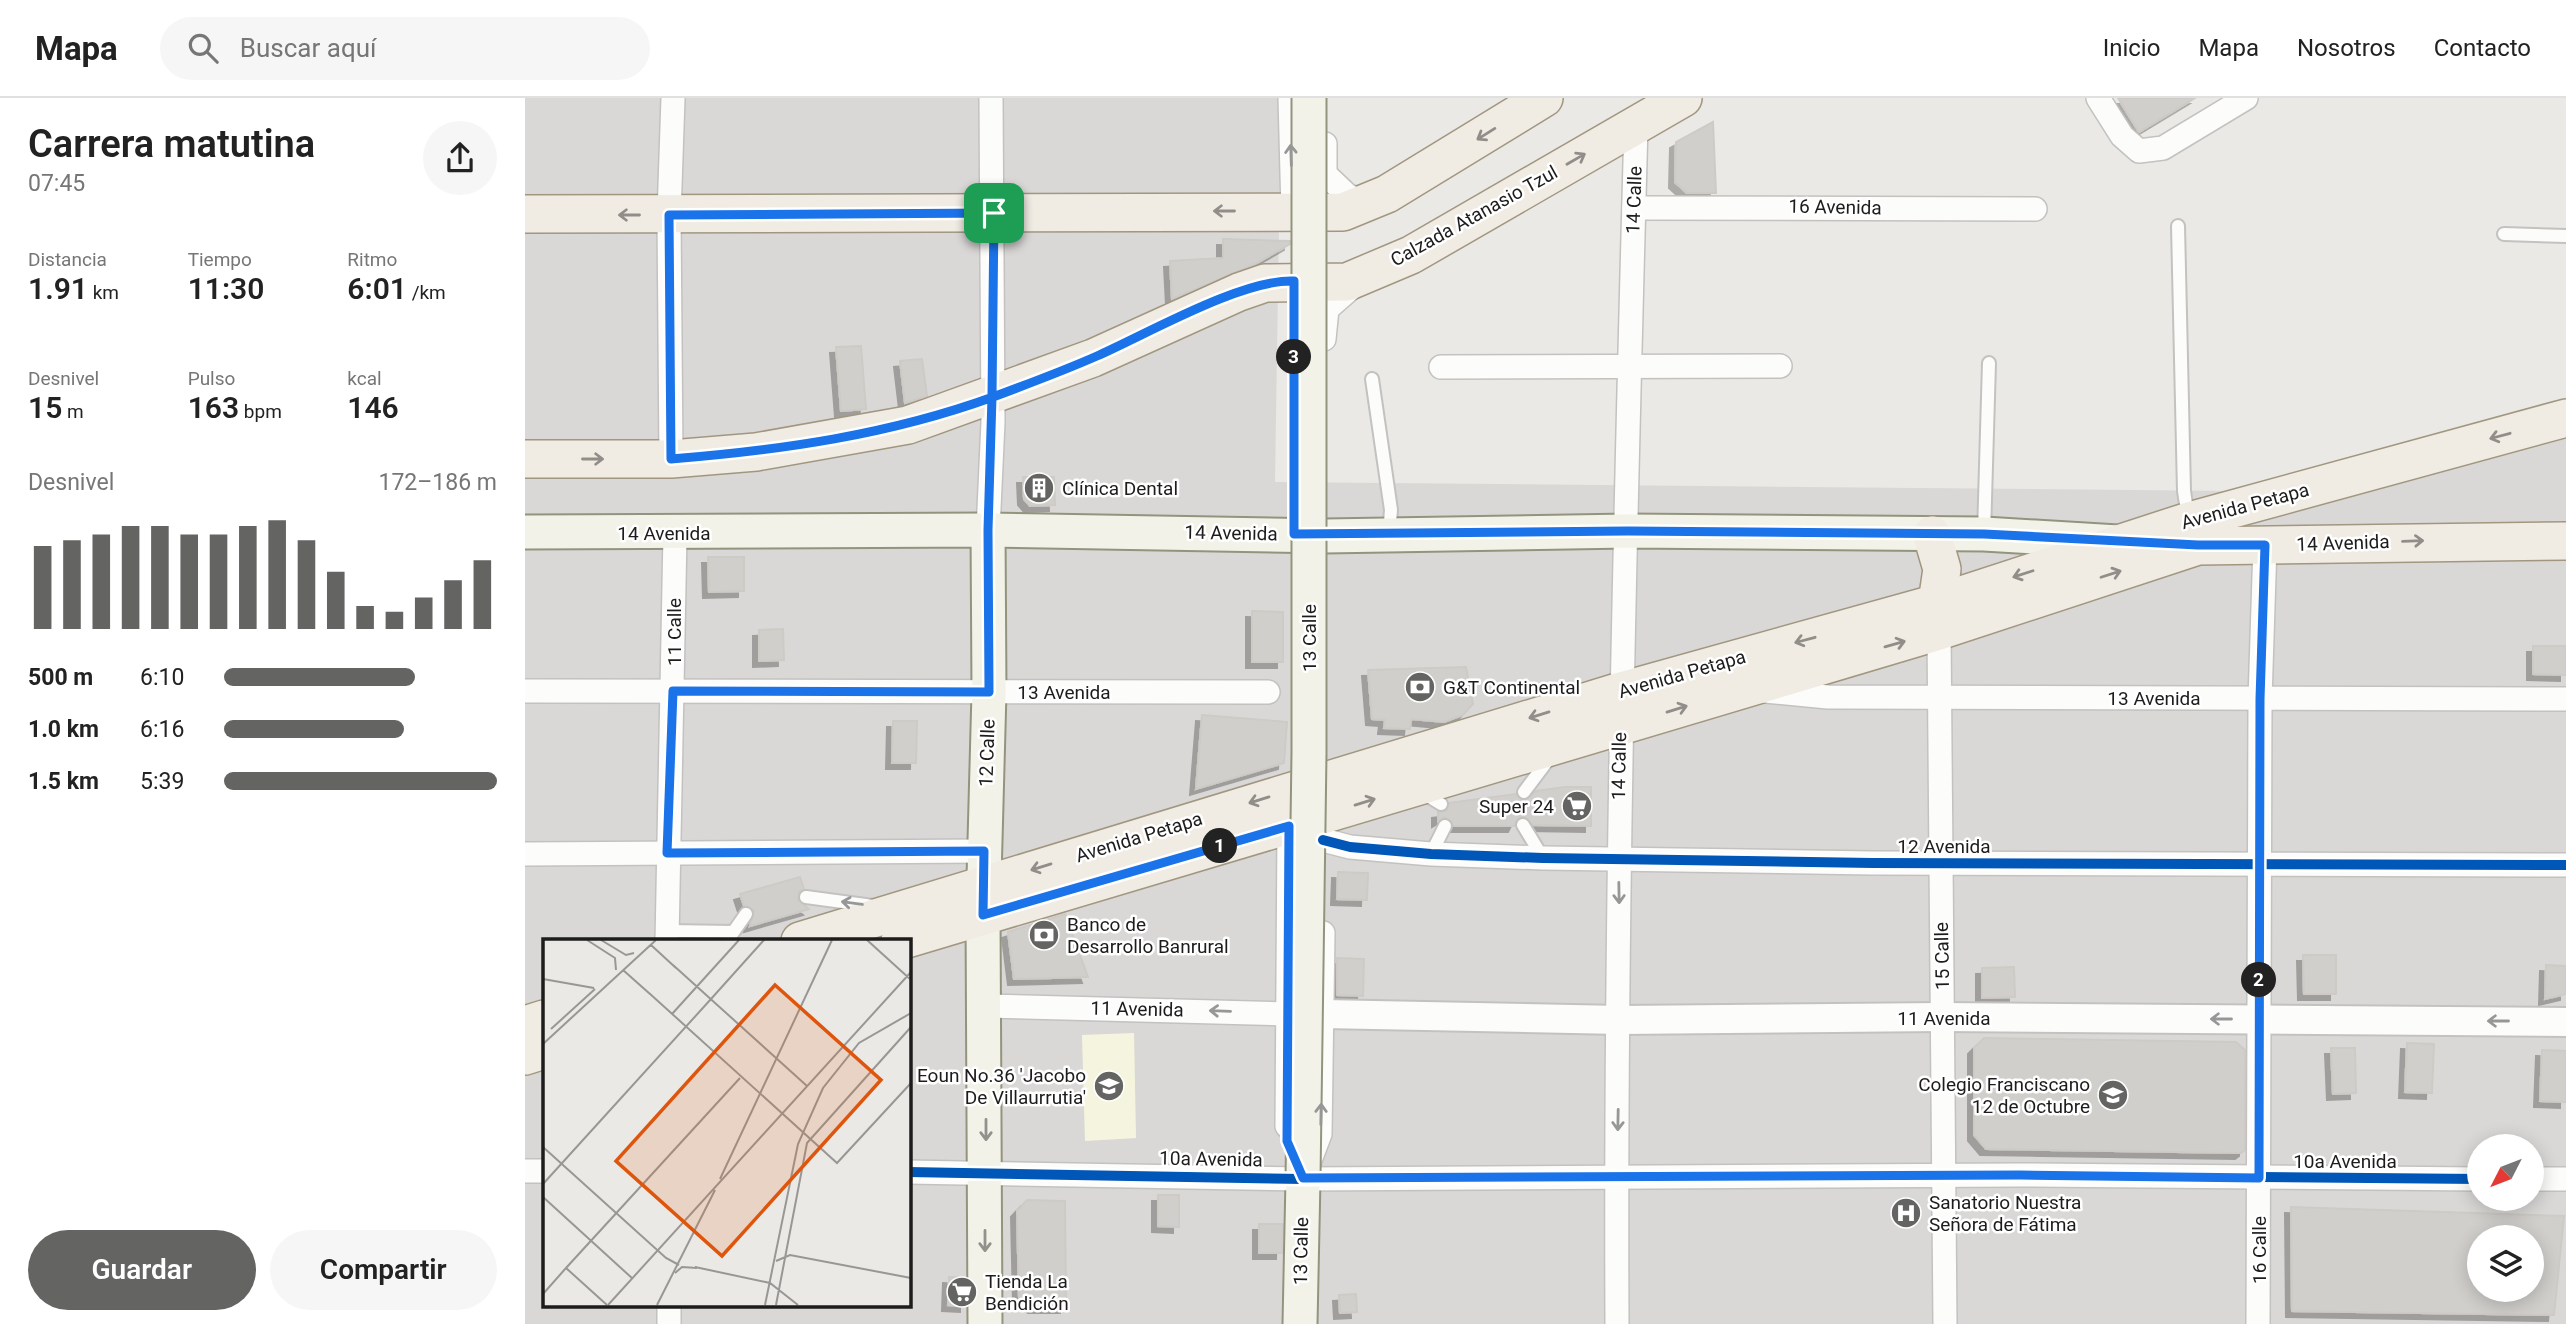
<!DOCTYPE html>
<html lang="es">
<head>
<meta charset="utf-8">
<style>
	:root { --surface:#fff; --page:#f6f6f6; --text:#222; --muted:#767676; --line:#e0e0e0; --accent:#646462 }
	body { margin:0; font-family:Roboto,sans-serif; background:var(--page); color:var(--text); height:100vh; display:flex; flex-direction:column; font-size:26px; white-space:nowrap }
	* { box-sizing:border-box; margin:0 }
	p { font-size:23px; color:var(--muted) }
	.icon { flex:none; width:38px; height:38px; fill:none; stroke:currentColor; stroke-width:2; stroke-linecap:round; stroke-linejoin:round }
	.map { position:relative; flex:1; overflow:hidden }
	.panel { display:flex; flex-direction:column; background:var(--surface); width:525px }
	.panel>* { flex:none }
	.needle { width:46px; rotate:228deg }
	.fabs { position:absolute; left:1942px; top:1036px; display:grid; gap:14px }
	.fabs a { display:grid; place-items:center; width:77px; height:77px; border-radius:50%; background:var(--surface); box-shadow:0 4px 18px #0003; font-size:35px }
	.pin { position:absolute; display:grid; place-items:center; width:60px; height:60px; color:#fff; margin:-30px; border-radius:14px; box-shadow:0 4px 10px #0006 }
	.km { position:absolute; width:35px; height:35px; margin:-18px; border-radius:50%; background:#222; color:#fff; font-size:19px; line-height:35px; text-align:center }
	.round { display:grid; place-items:center; flex:none; width:74px; height:74px; border-radius:37px; background:var(--page) }
	.overview { display:flex; align-items:center; justify-content:space-between; height:119px; padding:0 28px }
	h1 { font-size:38px; font-weight:600; line-height:52px }
	.stats { display:grid; grid-template-columns:repeat(3,1fr); gap:10px; height:119px; padding:7px 28px }
	.stats div { display:grid; align-content:center }
	.stats b { font-size:30px; font-weight:600 }
	.stats small { font-size:19px; font-weight:400 }
	.stats p { font-size:19px }
	.chart { height:196px; padding:14px 28px }
	.chart p { display:flex; justify-content:space-between }
	.chart svg { width:100%; height:126px; margin-top:7px; stroke:var(--accent); stroke-width:6 }
	.primary-button { display:flex; gap:14px; margin-top:auto; padding:14px 28px }
	.primary-button a { flex:1; height:80px; border-radius:42px; background:var(--accent); color:#fff; font-size:28px; font-weight:600; line-height:80px; text-align:center }
	.primary-button a+a { background:var(--page); color:var(--text) }
	ul { padding:0 28px; list-style:none; font-size:23px }
	li { display:grid; grid-template-columns:112px 84px 1fr; align-items:center; height:52px }
	li i { height:18px; border-radius:9px; background:var(--accent) }
	header { display:flex; align-items:center; gap:42px; box-sizing:border-box; height:98px; padding:0 35px; background:var(--surface); border-bottom:2px solid var(--line) }
	header strong { font-size:33px }
	nav { display:flex; gap:38px; margin-inline-start:auto; font-size:24px }
	.search { width:490px; height:63px; background:var(--page); display:flex; align-items:center; gap:18px; box-sizing:border-box; padding:0 24px; border-radius:38px; color:var(--muted); font-size:26px }
	main { display:flex; flex:1; min-height:0 }
	.map>svg:first-child { display:block }
	.residential { fill:#dad8d6; fill-rule:evenodd }
	.education { fill:#f5f5df }
	.building { fill:#d1cfcc; stroke:#cecbc6; stroke-width:2; fill-rule:evenodd; filter:url(#shadow) }
	.lines { fill:none; stroke-linecap:round; stroke-linejoin:round }
	.service-casing { stroke:#c3c2c1; stroke-width:16 }
	.minor-casing { stroke:#c3c2c1; stroke-width:26 }
	.tertiary-casing { stroke:#c3c2c1; stroke-width:32 }
	.secondary-casing { stroke:#92947d; stroke-width:37 }
	.primary-casing { stroke:#a19781; stroke-width:40 }
	.service { stroke:#fcfcfb; stroke-width:12 }
	.minor { stroke:#fcfcfb; stroke-width:23 }
	.tertiary { stroke:#fcfcfb; stroke-width:28 }
	.secondary { stroke:#f2f2e9; stroke-width:33 }
	.primary { stroke:#f0ebe3; stroke-width:37 }
	.secondary-bridge-casing { stroke:#92947d; stroke-width:37; stroke-linecap:butt }
	.secondary-bridge { stroke:#f2f2e9; stroke-width:33 }
	.cycleway-casing { stroke:#fff; stroke-width:15 }
	.cycleway { stroke:#0057b8; stroke-width:10 }
	.oneway { stroke:#918e89 }
	.oneway2 { stroke:#979797 }
	.oneway3 { stroke:#92928d }
	.route-casing { stroke:#fff; stroke-width:14 }
	.route { stroke:#1a73e8; stroke-width:9 }
	.labels { text-anchor:middle; dominant-baseline:central; stroke-width:5; stroke-linejoin:round; paint-order:stroke }
	.street-label { font-size:19px; fill:#1c1c1c; stroke:#fff }
	.poi-label { font-size:19px; fill:#1c1c1c; stroke:#fff; text-anchor:start }
	.inset-road { fill:none; stroke:#989795; stroke-width:2 }
	.view { fill:#de560d; fill-opacity:0.15; stroke:#de560d; stroke-width:3.5 }
	.inset-edge { fill:none; stroke:#1c1c1c; stroke-width:3.5 }
</style>
</head>
<body>
<header>
<strong>Mapa</strong>
<div class="search"><svg class="icon" aria-label="search" viewBox="0 0 24 24"><circle cx="10" cy="10" r="6"/><path d="M15 15l6 6"/></svg>Buscar aquí</div>
<nav><a>Inicio</a><a>Mapa</a><a>Nosotros</a><a>Contacto</a></nav>
</header>
<main>
<section class="panel">
<div class="overview"><div><h1>Carrera matutina</h1><p>07:45</p></div><a class="round"><svg class="icon" aria-label="share" viewBox="0 0 24 24"><path d="M12 15V3M7 8l5-5 5 5M5 13v7h14v-7"/></svg></a></div>
<div class="stats">
<div><p>Distancia</p><b>1.91<small> km</small></b></div>
<div><p>Tiempo</p><b>11:30</b></div>
<div><p>Ritmo</p><b>6:01<small> /km</small></b></div>
</div>
<div class="stats">
<div><p>Desnivel</p><b>15<small> m</small></b></div>
<div><p>Pulso</p><b>163<small> bpm</small></b></div>
<div><p>kcal</p><b>146</b></div>
</div>
<div class="chart"><p><span>Desnivel</span>172–186 m</p>
<svg viewBox="0 0 160 44" preserveAspectRatio="none"><path d="M5 44V15M15 44V13M25 44V11M35 44V8M45 44V8M55 44V11M65 44V11M75 44V8M85 44V6M95 44V13M105 44V24M115 44V36M125 44V38M135 44V33M145 44V27M155 44V20"/></svg>
</div>
<ul>
<li><b>500 m</b>6:10<i style="width:70%"></i></li>
<li><b>1.0 km</b>6:16<i style="width:66%"></i></li>
<li><b>1.5 km</b>5:39<i style="width:100%"></i></li>
</ul>
<div class="primary-button"><a>Guardar</a><a>Compartir</a></div>
</section>
<div class="map">
<svg width="2041" height="1226" viewBox="0 0 2041 1226">
	<defs>
		<filter id="shadow"><feDropShadow dx="-6" dy="6" stdDeviation="0" flood-color="#0004"/></filter>
	</defs>
	<rect width="100%" height="100%" fill="#ebe9e5"/>
	<!-- residential -->
	<path class="residential" d="M0,0h756l-6,384 1070,10 221,-53v885h-2041zM19,843h364v364h-364zM1955,1048h52v53h-52zM1955,1139h52v53h-52z"/>
	<!-- education -->
	<polygon class="education" points="609,935 611,1040 560,1043 557,937"/>
	<!-- building -->
	<g class="building">
		<polygon points="1593,0 1670,0 1614,34"/>
		<polygon points="1188,24 1191,95 1162,95 1150,84 1151,44"/>
		<polygon points="698,141 765,143 765,146 730,166 647,201 645,163 698,160"/>
		<polygon points="336,248 341,311 316,313 311,249"/>
		<polygon points="397,261 402,298 380,305 375,263"/>
		<polygon points="498,379 529,379 530,407 505,408 499,401"/>
		<polygon points="183,459 219,459 219,493 184,494"/>
		<polygon points="727,513 758,514 758,564 727,564"/>
		<polygon points="258,531 259,562 234,563 234,532"/>
		<polygon points="2008,548 2041,548 2041,577 2008,576"/>
		<polygon points="941,569 948,606 938,617 919,624 886,621 885,631 859,630 860,622 847,621 843,572"/>
		<polygon points="677,617 762,624 759,665 671,691"/>
		<polygon points="368,623 392,623 391,665 367,665"/>
		<polygon points="1040,689 1066,689 1066,728 1008,727 998,718 993,720 989,728 929,728 920,719 913,723 913,714 921,713 924,705 991,696 999,703 1011,693"/>
		<polygon points="813,774 843,775 842,802 812,801"/>
		<polygon points="275,779 279,791 274,794 273,802 284,811 225,828 229,813 219,808 215,796"/>
		<polygon points="540,816 563,879 489,881 483,834"/>
		<polygon points="1778,857 1811,857 1811,896 1779,896"/>
		<polygon points="812,860 839,861 838,898 812,897"/>
		<polygon points="2021,867 2041,868 2041,896 2020,901"/>
		<polygon points="1489,869 1490,899 1457,900 1457,870"/>
		<polygon points="1459,940 1711,944 1720,952 1720,1052 1716,1055 1461,1051 1449,1037 1449,950"/>
		<polygon points="1882,945 1909,946 1907,995 1880,994"/>
		<polygon points="1806,950 1830,950 1831,995 1808,996"/>
		<polygon points="2017,952 2041,953 2041,1004 2015,1003"/>
		<polygon points="633,1097 654,1097 654,1129 633,1128"/>
		<polygon points="502,1102 540,1103 541,1209 509,1209 494,1200 492,1113"/>
		<path d="M1766,1109l273,9 -10,99 -262,-4zM1955,1139h52v53h-52z"/>
		<polygon points="734,1126 758,1126 757,1155 734,1155"/>
		<polygon points="424,1179 441,1180 441,1208 423,1207"/>
		<polygon points="831,1196 832,1214 815,1215 814,1197"/>
	</g>
	<g class="lines">
		<!-- service casing -->
		<g class="service-casing">
			<g id="service">
				<polyline points="1653,128 1659,393 1663,419"/>
				<polyline points="1979,136 2041,138"/>
				<polyline points="847,281 866,412 864,436"/>
				<polyline points="1459,436 1464,265"/>
				<polyline points="999,694 1026,658"/>
				<polyline points="898,695 916,706"/>
				<polyline points="998,727 1018,760"/>
				<polyline points="906,756 920,728"/>
				<polyline points="281,799 348,808"/>
				<polyline points="142,833 208,834"/>
				<polyline points="202,843 221,816"/>
			</g>
		</g>
		<!-- minor casing -->
		<g class="minor-casing">
			<g id="minor">
				<polyline points="765,0 768,114"/>
				<polyline points="1573,0 1597,38 1614,53 1638,50 1721,0"/>
				<polyline points="800,46 800,76 822,97 840,106"/>
				<polyline points="1109,110 1510,111"/>
				<polyline points="799,241 802,211 834,183"/>
				<polyline points="916,269 1255,268"/>
				<polyline points="146,361 144,117 148,0"/>
				<polyline points="463,432 468,324 466,0"/>
				<polyline points="1414,533 1420,1226"/>
				<polyline points="0,593 743,594"/>
				<polyline points="1240,593 1303,599 2041,601"/>
				<polyline points="798,742 825,749 906,756 1018,760 1348,765 2041,767"/>
				<polyline points="0,756 459,753"/>
				<polyline points="142,843 150,436"/>
				<polyline points="461,908 763,916"/>
				<polyline points="762,1028 764,728"/>
				<polyline points="784,1065 795,1036 798,835"/>
				<polyline points="0,1073 19,1073"/>
				<polyline points="383,1074 778,1081 1495,1077 1955,1081"/>
				<polyline points="2007,1081 2041,1081"/>
				<polyline points="144,1226 144,1207"/>
				<path d="M1092,1226c-2,-400 8,-799 19,-1199"/>
				<polyline points="1733,1226 1735,601 1740,447"/>
			</g>
		</g>
		<!-- tertiary casing -->
		<g class="tertiary-casing">
			<polyline id="tertiary" points="798,916 1095,922 1417,919 2041,924"/>
		</g>
		<!-- secondary casing -->
		<g class="secondary-casing">
			<g id="secondary">
				<polyline points="0,434 463,432 800,438 1103,433 1459,436 1593,444"/>
				<polyline points="460,1226 458,817 464,594 463,432"/>
				<polyline points="775,1226 778,1081"/>
			</g>
		</g>
		<!-- primary casing -->
		<g class="primary-casing">
			<g id="primary">
				<polyline points="0,116 818,114 862,96 1019,0"/>
				<polyline points="0,361 146,361 231,354 383,327 568,260 714,194 740,185 822,184 886,157 1158,0"/>
				<polyline points="1407,437 1417,471 1412,505"/>
				<polyline points="275,843 1096,593 1412,505 1664,423 2041,320"/>
				<polyline points="375,843 1414,533 1673,448 2041,443"/>
				<polyline points="0,927 19,921"/>
				<polyline points="0,958 19,952"/>
			</g>
		</g>
		<!-- service -->
		<use href="#service" class="service"/>
		<!-- minor -->
		<use href="#minor" class="minor"/>
		<!-- tertiary -->
		<use href="#tertiary" class="tertiary"/>
		<!-- secondary -->
		<use href="#secondary" class="secondary"/>
		<!-- primary -->
		<use href="#primary" class="primary"/>
		<!-- secondary-bridge casing -->
		<g class="secondary-bridge-casing">
			<polyline id="secondary-bridge" points="778,1081 784,655 784,0"/>
		</g>
		<!-- secondary-bridge -->
		<use href="#secondary-bridge" class="secondary-bridge"/>
		<!-- cycleway casing -->
		<g class="cycleway-casing">
			<g id="cycleway">
				<polyline points="798,742 825,749 906,756 1018,760 1348,765 2041,767"/>
				<polyline points="383,1074 778,1081 1495,1077 1955,1081"/>
			</g>
		</g>
		<!-- cycleway -->
		<use href="#cycleway" class="cycleway"/>
	</g>
	<!-- one-way arrows -->
	<defs><path id="oneway-shaft" d="M-6 0H5M1.5-3L5.5 0L1.5 3" fill="none" stroke-width="1.6" stroke-linecap="round" stroke-linejoin="round" transform="scale(1.75)"/></defs>
	<g class="oneway">
		<use href="#oneway-shaft" transform="translate(961 36) rotate(148)"/>
		<use href="#oneway-shaft" transform="translate(1051 61) rotate(-30)"/>
		<use href="#oneway-shaft" transform="translate(699 113) rotate(180)"/>
		<use href="#oneway-shaft" transform="translate(104 117) rotate(-180)"/>
		<use href="#oneway-shaft" transform="translate(1975 338) rotate(165)"/>
		<use href="#oneway-shaft" transform="translate(68 361)"/>
		<use href="#oneway-shaft" transform="translate(1888 443) rotate(-2)"/>
		<use href="#oneway-shaft" transform="translate(1498 476) rotate(162)"/>
		<use href="#oneway-shaft" transform="translate(1586 476) rotate(-18)"/>
		<use href="#oneway-shaft" transform="translate(1280 542) rotate(165)"/>
		<use href="#oneway-shaft" transform="translate(1370 546) rotate(-16)"/>
		<use href="#oneway-shaft" transform="translate(1152 611) rotate(-17)"/>
		<use href="#oneway-shaft" transform="translate(1014 617) rotate(163)"/>
		<use href="#oneway-shaft" transform="translate(734 702) rotate(163)"/>
		<use href="#oneway-shaft" transform="translate(840 704) rotate(-17)"/>
		<use href="#oneway-shaft" transform="translate(516 769) rotate(163)"/>
	</g>
	<g class="oneway2">
		<use href="#oneway-shaft" transform="translate(766 57) rotate(-92)"/>
		<use href="#oneway-shaft" transform="translate(1094 795) rotate(89)"/>
		<use href="#oneway-shaft" transform="translate(327 805) rotate(-172)"/>
		<use href="#oneway-shaft" transform="translate(695 913) rotate(-178)"/>
		<use href="#oneway-shaft" transform="translate(1696 921) rotate(-180)"/>
		<use href="#oneway-shaft" transform="translate(1973 923) rotate(-180)"/>
		<use href="#oneway-shaft" transform="translate(796 1016) rotate(-89)"/>
		<use href="#oneway-shaft" transform="translate(1093 1022) rotate(91)"/>
	</g>
	<g class="oneway3">
		<use href="#oneway-shaft" transform="translate(461 1032) rotate(90)"/>
		<use href="#oneway-shaft" transform="translate(460 1143) rotate(90)"/>
	</g>
	<g class="lines">
		<!-- route casing -->
		<g class="route-casing">
			<path id="route" d="M469,115l-2,184 -4,133 1,162 -316,-1 -6,162 317,-2 -1,64 306,-89 -2,315 16,37 717,-3 239,3 1,-479 5,-154h-67l-214,-11 -356,-3 -334,3v-253c-52,-2 -147,53 -197,75 -34,15 -69,28 -104,41 -105,38 -211,53 -322,62l-2,-244 325,-2"/>
		</g>
		<!-- route -->
		<use href="#route" class="route"/>
	</g>
	<!-- icons -->
	<defs>
		<g id="building-disc" transform="scale(1.575)"><circle r="9.5" fill="#646462" stroke="#fff"/><path d="M-4-6H4V6H1V3H-1V6H-4ZM-2.5-4.3h1.7v1.8h-1.7ZM.8-4.3h1.7v1.8H.8ZM-2.5-1h1.7V.8h-1.7ZM.8-1h1.7V.8H.8Z" fill="#fff"/></g>
		<g id="bank-disc" transform="scale(1.575)"><circle r="9.5" fill="#646462" stroke="#fff"/><path d="M-6-4H6V4H-6ZM0-2.3a2.3 2.3 0 1 0 0 4.6a2.3 2.3 0 1 0 0-4.6Z" fill="#fff"/></g>
		<g id="supermarket-disc" transform="scale(1.575)"><circle r="9.5" fill="#646462" stroke="#fff"/><path d="M-6-5.5h2.5l.6 2H6L4.5 2H-2.5L-4.4-4H-6ZM-1.5 3.2a1.3 1.3 0 1 0 .1 0ZM3 3.2a1.3 1.3 0 1 0 .1 0Z" fill="#fff"/></g>
		<g id="school-disc" transform="scale(1.575)"><circle r="9.5" fill="#646462" stroke="#fff"/><path d="M0-5L7-2L0 1L-7-2ZM-4 1L0 2.5L4 1V4Q0 6-4 4Z" fill="#fff"/></g>
		<g id="hospital-disc" transform="scale(1.575)"><circle r="9.5" fill="#646462" stroke="#fff"/><path d="M-5-5h3v3.5h4V-5h3V5h-3V1.5h-4V5h-3Z" fill="#fff"/></g>
	</defs>
	<g fill-rule="evenodd">
		<use href="#building-disc" x="514" y="390"/>
		<use href="#bank-disc" x="895" y="589"/>
		<use href="#supermarket-disc" x="1052" y="708"/>
		<use href="#bank-disc" x="519" y="837"/>
		<use href="#school-disc" x="584" y="988"/>
		<use href="#school-disc" x="1588" y="997"/>
		<use href="#hospital-disc" x="1381" y="1115"/>
		<use href="#supermarket-disc" x="437" y="1194"/>
	</g>
	<g class="labels">
		<!-- street labels -->
		<g class="street-label">
			<text transform="translate(1109 102) rotate(-88)">14 Calle</text>
			<text transform="translate(1310 109) rotate(1)">16 Avenida</text>
			<text transform="translate(949 118) rotate(-29)">Calzada Atanasio Tzul</text>
			<text transform="translate(1720 408) rotate(-15)">Avenida Petapa</text>
			<text x="139" y="435">14 Avenida</text>
			<text transform="translate(706 435) rotate(1)">14 Avenida</text>
			<text transform="translate(1818 445) rotate(-2)">14 Avenida</text>
			<text transform="translate(149 534) rotate(-90)">11 Calle</text>
			<text transform="translate(784 540) rotate(-90)">13 Calle</text>
			<text transform="translate(1157 576) rotate(-16)">Avenida Petapa</text>
			<text x="539" y="594">13 Avenida</text>
			<text x="1629" y="600">13 Avenida</text>
			<text transform="translate(462 655) rotate(-88)">12 Calle</text>
			<text transform="translate(1094 668) rotate(-89)">14 Calle</text>
			<text transform="translate(614 739) rotate(-17)">Avenida Petapa</text>
			<text x="1419" y="748">12 Avenida</text>
			<text transform="translate(1417 858) rotate(-91)">15 Calle</text>
			<text transform="translate(612 911) rotate(1)">11 Avenida</text>
			<text x="1419" y="920">11 Avenida</text>
			<text transform="translate(686 1061) rotate(1)">10a Avenida</text>
			<text x="1820" y="1063">10a Avenida</text>
			<text transform="translate(1734 1152) rotate(-90)">16 Calle</text>
			<text transform="translate(776 1153) rotate(-89)">13 Calle</text>
		</g>
		<!-- poi labels -->
		<g class="poi-label">
			<text x="537" y="390">Clínica Dental</text>
			<text x="918" y="589">G&amp;T Continental</text>
			<text x="1029" y="708" text-anchor="end">Super 24</text>
			<text x="542" y="826">Banco de<tspan x="542" dy="22">Desarrollo Banrural</tspan></text>
			<text x="561" y="977" text-anchor="end">Eoun No.36 'Jacobo<tspan x="561" dy="22">De Villaurrutia'</tspan></text>
			<text x="1565" y="986" text-anchor="end">Colegio Franciscano<tspan x="1565" dy="22">12 de Octubre</tspan></text>
			<text x="1404" y="1104">Sanatorio Nuestra<tspan x="1404" dy="22">Señora de Fátima</tspan></text>
			<text x="460" y="1183">Tienda La<tspan x="460" dy="22">Bendición</tspan></text>
		</g>
	</g>
	<!-- overview -->
	<g transform="translate(18 841)">
		<rect width="368" height="368" fill="#ebe9e5"/>
		<path class="inset-road" d="M44,1l28,18 1,12M58,1l25,15 8,-2M324,1l43,39M108,6l25,23M130,26l134,121M80,31l27,24M0,40l51,9M106,54l188,170 74,-80M168,60l53,-59M129,75l67,-74M8,90l44,-40M0,105l113,-104M0,208l123,111 13,7M177,240l112,-239M0,245l168,-185M0,258l90,82M233,322l14,-6 121,23M152,328l75,16 28,22M23,329l174,-190M132,334l7,-6 15,1M0,355l23,-26 41,37M65,366l303,-333M114,366l58,-115M222,366l33,-161 25,-56 36,-45 52,-30M233,366l31,-162 104,-116"/>
		<path class="view" d="M232,46l106,95 -159,176 -106,-95z"/>
		<rect width="368" height="368" class="inset-edge"/>
	</g>
</svg>
<div class="fabs">
<a><svg class="needle" viewBox="-14 -14 28 28"><path d="M0-13l5 13h-10z" fill="#e53935"/><path d="M0 13l5-13h-10z" fill="#767676"/></svg></a>
<a><svg class="icon" aria-label="layers" viewBox="0 0 24 24"><path d="M12 4l9 5-9 5-9-5zM3 14l9 5 9-5"/></svg></a>
</div>
<div class="pin" style="left:469px;top:115px;background:#1e9e55"><svg class="icon" aria-label="arrive" viewBox="0 0 24 24"><path d="M6 21V4h12l-3 4 3 4H6"/></svg></div>
<b class="km" style="left:695px;top:748px">1</b>
<b class="km" style="left:1734px;top:882px">2</b>
<b class="km" style="left:769px;top:259px">3</b>
</div>
</main>
</body>
</html>
